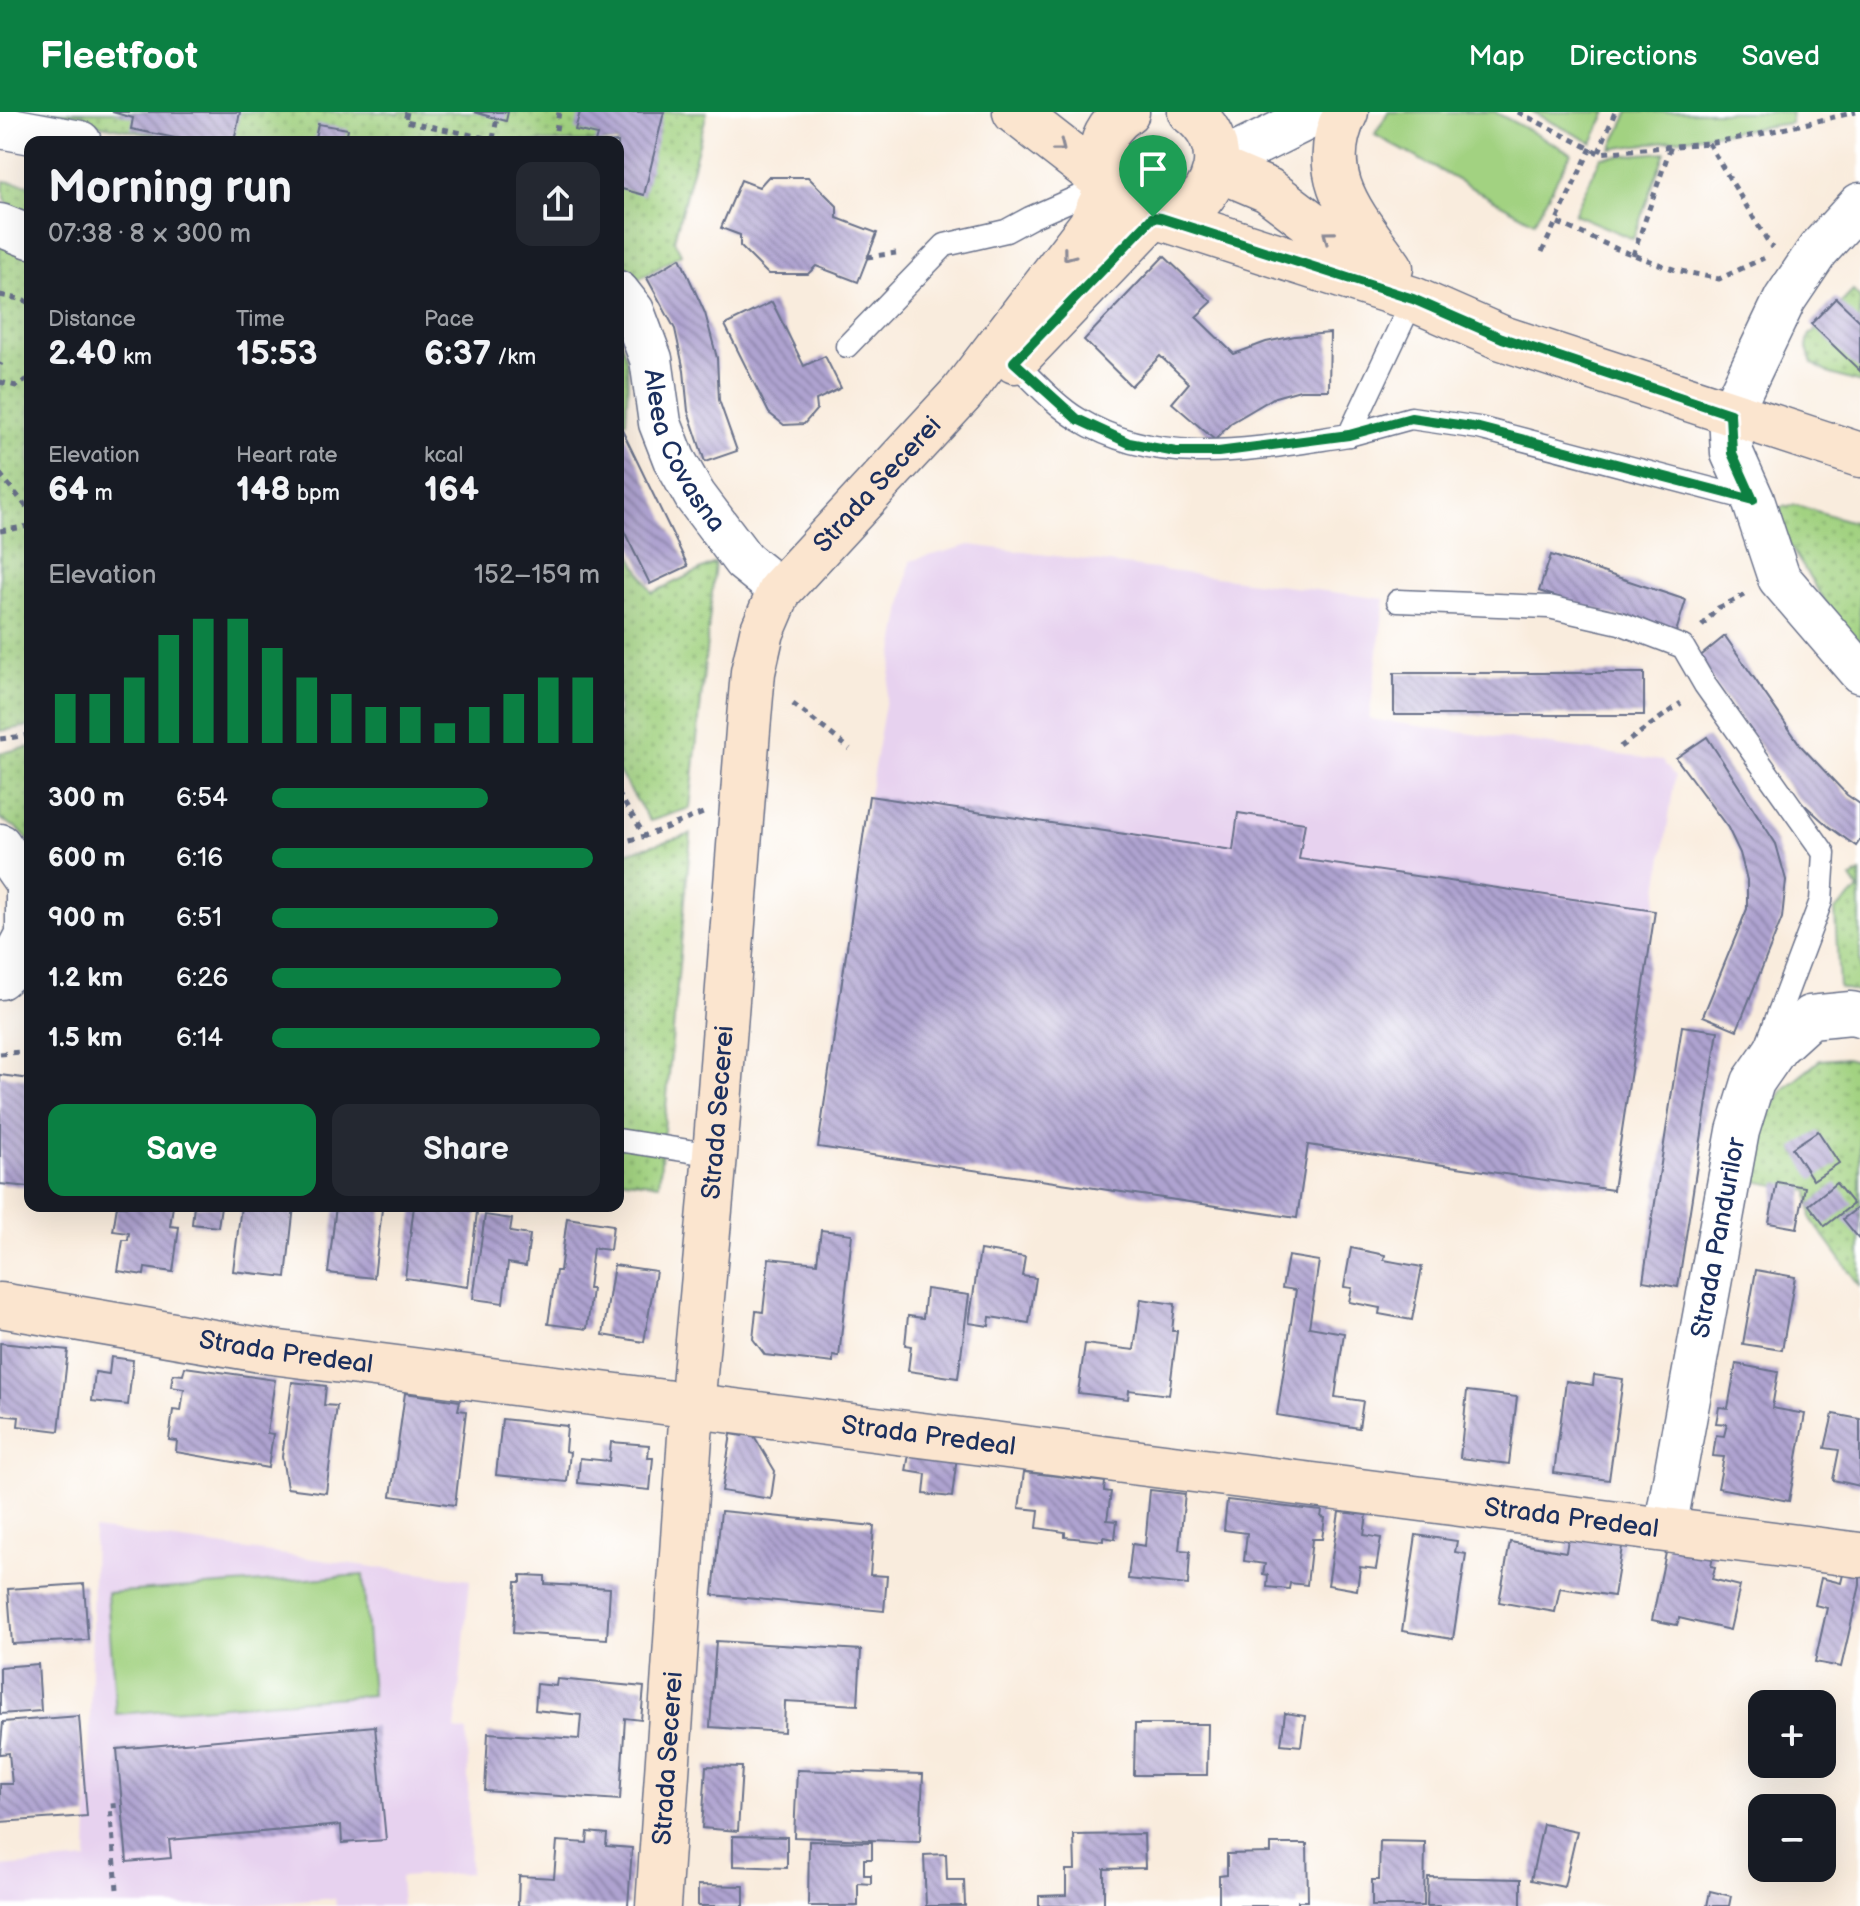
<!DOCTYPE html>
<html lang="en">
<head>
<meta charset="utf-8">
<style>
	:root { --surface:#171b24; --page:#242831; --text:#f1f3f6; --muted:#9ea1a6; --accent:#0b8043 }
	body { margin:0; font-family:"Balsamiq Sans",sans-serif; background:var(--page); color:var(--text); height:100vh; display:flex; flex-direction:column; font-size:30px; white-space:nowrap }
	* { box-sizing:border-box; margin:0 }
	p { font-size:26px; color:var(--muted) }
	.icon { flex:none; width:44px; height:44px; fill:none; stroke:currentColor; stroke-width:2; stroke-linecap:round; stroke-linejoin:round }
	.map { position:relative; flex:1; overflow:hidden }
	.side { position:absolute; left:24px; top:24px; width:600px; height:1076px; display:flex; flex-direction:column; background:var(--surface); border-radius:16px; box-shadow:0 8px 32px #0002 }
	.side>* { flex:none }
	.controls { position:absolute; left:1748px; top:1578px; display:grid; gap:16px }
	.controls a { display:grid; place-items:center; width:88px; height:88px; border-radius:16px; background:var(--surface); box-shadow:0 8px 32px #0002; font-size:40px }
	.pin { position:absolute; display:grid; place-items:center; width:68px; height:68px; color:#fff; margin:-82px -34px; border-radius:50% 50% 50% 0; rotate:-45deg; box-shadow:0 0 8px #0007 }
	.pin .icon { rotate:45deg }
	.round { display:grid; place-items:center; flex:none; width:84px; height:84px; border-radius:16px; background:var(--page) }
	.headline { display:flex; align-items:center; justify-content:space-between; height:136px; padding:0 24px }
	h1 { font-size:44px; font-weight:800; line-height:60px }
	.figures { display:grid; grid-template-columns:repeat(3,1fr); gap:12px; height:136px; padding:8px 24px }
	.figures div { display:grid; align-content:center }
	.figures b { font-size:34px; font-weight:800 }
	.figures small { font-size:22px; font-weight:400 }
	.figures p { font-size:22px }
	.chart { height:224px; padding:16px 24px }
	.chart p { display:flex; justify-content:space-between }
	.chart svg { width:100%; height:144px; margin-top:8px; stroke:var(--accent); stroke-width:6 }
	.cta { display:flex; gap:16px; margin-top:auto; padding:16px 24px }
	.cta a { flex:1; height:92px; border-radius:16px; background:var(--accent); color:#fff; font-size:32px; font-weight:800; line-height:92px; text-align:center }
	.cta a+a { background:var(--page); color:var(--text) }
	ul { padding:0 24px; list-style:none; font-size:26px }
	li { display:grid; grid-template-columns:128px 96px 1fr; align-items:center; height:60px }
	li i { height:20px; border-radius:10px; background:var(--accent) }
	header { display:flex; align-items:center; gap:48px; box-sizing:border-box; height:112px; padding:0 40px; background:var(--accent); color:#fff }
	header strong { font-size:38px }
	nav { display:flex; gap:44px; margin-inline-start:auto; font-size:28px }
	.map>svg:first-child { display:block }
	.built { fill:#e7d2ef }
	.grass { fill:url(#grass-dots); stroke:#5e8070; stroke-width:2 }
	.green { fill:#a2d281; stroke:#5e8070; stroke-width:2 }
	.building { fill:url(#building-back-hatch) }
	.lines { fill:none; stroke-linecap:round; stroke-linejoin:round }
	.lane-casing { stroke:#69718a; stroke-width:25 }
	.street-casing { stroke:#69718a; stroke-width:45 }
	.secondary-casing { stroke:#69718a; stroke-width:47 }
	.path { stroke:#69718a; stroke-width:5; stroke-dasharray:6 6; stroke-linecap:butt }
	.lane { stroke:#fff; stroke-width:22 }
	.street { stroke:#fff; stroke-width:42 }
	.secondary { stroke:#fbe5cf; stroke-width:44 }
	.oneway { stroke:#8b8a96 }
	.route-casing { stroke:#fff; stroke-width:16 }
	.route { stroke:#0b8043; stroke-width:10 }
	.labels { text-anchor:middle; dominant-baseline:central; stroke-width:6; stroke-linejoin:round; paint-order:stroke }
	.street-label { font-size:26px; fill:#1b2f5e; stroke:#fff }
</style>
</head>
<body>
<header>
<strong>Fleetfoot</strong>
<nav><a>Map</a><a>Directions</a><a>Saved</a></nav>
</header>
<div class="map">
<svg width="1860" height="1794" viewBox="0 0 1860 1794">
	<defs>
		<pattern id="grass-dots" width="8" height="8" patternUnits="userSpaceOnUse" patternTransform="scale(2)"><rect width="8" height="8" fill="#a2d281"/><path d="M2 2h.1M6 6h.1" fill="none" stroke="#83ab6d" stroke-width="1.8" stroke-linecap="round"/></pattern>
		<pattern id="building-back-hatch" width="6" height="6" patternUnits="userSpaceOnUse" patternTransform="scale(2)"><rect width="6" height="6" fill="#afa3d0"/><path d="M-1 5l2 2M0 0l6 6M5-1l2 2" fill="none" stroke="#8e85ac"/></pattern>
	</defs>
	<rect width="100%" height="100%" fill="#fff"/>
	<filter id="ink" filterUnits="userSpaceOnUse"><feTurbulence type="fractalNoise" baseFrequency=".0125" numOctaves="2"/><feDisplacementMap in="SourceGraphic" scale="16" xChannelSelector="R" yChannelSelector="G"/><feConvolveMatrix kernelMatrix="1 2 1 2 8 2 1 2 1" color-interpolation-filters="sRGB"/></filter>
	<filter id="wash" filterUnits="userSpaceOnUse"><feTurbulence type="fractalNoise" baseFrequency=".006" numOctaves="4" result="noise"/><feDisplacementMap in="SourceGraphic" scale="32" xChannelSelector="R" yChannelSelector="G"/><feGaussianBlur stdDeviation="1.8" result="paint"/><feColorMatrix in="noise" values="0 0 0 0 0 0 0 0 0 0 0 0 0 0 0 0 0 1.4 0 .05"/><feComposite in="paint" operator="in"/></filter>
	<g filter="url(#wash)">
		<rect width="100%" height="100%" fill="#f9ecdd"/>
		<!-- built -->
		<g class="built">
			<polygon points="970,433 1385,487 1369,607 1662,649 1675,664 1613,1078 1309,1033 1297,1106 818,1036 869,684 910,449"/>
			<polygon points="94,1417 470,1468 455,1618 467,1620 470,1761 400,1765 402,1794 336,1794 335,1786 242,1794 0,1794 0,1755 87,1748"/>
		</g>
		<!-- grass -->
		<g class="grass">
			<polygon points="35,0 387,0 399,2 400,0 707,0 674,128 681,142 638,168 618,145 618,30 187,30"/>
			<path d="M4,69l26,4v38c-16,-11 -30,-20 -26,-42z"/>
			<polygon points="0,129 30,139 30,614 0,619"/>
			<polygon points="1853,179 1860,186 1860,271 1828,261 1812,251 1807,236 1809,224"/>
			<path d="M618,224c14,25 9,57 8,85l-8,3z"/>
			<polygon points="1796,393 1860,412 1860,545 1778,415 1775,406 1782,395"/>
			<polygon points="618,419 652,481 715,451 690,696 650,709 618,659"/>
			<polygon points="30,635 30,730 17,716 0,707 0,641"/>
			<polygon points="691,722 659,1072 618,1067 618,743"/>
			<polygon points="1860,761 1860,881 1839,875 1835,798 1859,778 1851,767"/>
			<polygon points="1846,946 1860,950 1860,1174 1811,1107 1809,1079 1754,1069 1765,1012 1772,995 1783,978 1820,948"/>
		</g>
		<!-- green -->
		<g class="green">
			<polygon points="1388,0 1495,0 1571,41 1534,110 1375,23"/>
			<polygon points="1532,0 1607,0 1592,31"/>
			<polygon points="1629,0 1792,0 1790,11 1611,37"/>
			<polygon points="1665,40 1633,127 1574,102 1601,45"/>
			<polygon points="363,1463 372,1583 116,1602 107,1481"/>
		</g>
		<g id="blocks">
			<!-- building -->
			<g class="building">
				<polygon points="112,0 240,0 234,30 195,30 131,17 133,6"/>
				<polygon points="474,0 508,0 506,9"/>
				<polygon points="580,0 664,0 644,83 618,76 618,30 595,30 597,23 575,18"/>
				<polygon points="318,12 348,17 345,30 314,30"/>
				<polygon points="768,65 808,65 837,94 837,106 877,121 858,170 816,154 808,162 768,162 740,134 740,123 721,116 741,68 759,75"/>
				<polygon points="1164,144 1212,190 1196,205 1234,242 1266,230 1295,224 1330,221 1329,278 1300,278 1275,285 1231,311 1215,328 1172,291 1189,271 1160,244 1131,274 1084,228"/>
				<polygon points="680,146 705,201 717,246 719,288 737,339 705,350 688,299 684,259 675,217 647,166"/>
				<polygon points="1836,186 1860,209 1860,259 1811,212"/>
				<polygon points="772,190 804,254 825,244 841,276 816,288 817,297 804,312 784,313 769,301 725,213"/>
				<polygon points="621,316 688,454 650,472 618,407 618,317"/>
				<polygon points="1551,443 1686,488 1675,523 1539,479"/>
				<polygon points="1725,524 1801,634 1847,683 1860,692 1860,728 1856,734 1828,714 1796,685 1697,547"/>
				<rect x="1394" y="561" width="250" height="42"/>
				<polygon points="1707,625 1776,732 1786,768 1782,806 1737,918 1703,904 1747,797 1747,768 1740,741 1728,716 1676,646"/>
				<polygon points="869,684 1233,738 1238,701 1305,711 1299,747 1655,799 1613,1078 1308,1033 1297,1106 818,1035"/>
				<polygon points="1682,914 1718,919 1678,1175 1643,1169"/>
				<polygon points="0,963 30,967 30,1075 0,1072"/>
				<polygon points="1818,1019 1839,1051 1813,1068 1792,1036"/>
				<polygon points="1777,1070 1805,1075 1797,1116 1769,1111"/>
				<polygon points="1836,1071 1853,1092 1825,1114 1809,1093"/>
				<polygon points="117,1094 173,1094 170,1114 179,1115 173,1160 145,1156 144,1163 118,1159 123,1128 128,1128 129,1121 113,1119"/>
				<polygon points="194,1094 221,1094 218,1115 192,1112"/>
				<polygon points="241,1094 294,1094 286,1165 233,1159"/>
				<polygon points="336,1094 382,1097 374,1166 328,1161"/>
				<polygon points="414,1094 444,1094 477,1100 468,1175 405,1166"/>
				<polygon points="1860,1094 1860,1128 1843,1107"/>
				<polygon points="485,1103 512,1107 510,1120 530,1123 526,1154 508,1151 503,1191 473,1187"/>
				<polygon points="567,1106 613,1113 610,1138 593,1136 588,1177 592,1177 587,1217 548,1212 556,1159 560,1159"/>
				<polygon points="821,1118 852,1122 839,1245 833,1244 833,1251 765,1243 753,1227 756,1199 763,1200 769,1146 817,1151"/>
				<polygon points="1351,1136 1385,1143 1384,1148 1422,1155 1412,1208 1379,1202 1380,1196 1349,1190 1352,1176 1344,1175"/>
				<polygon points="980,1138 1025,1145 1022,1164 1036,1166 1029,1211 990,1205 989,1214 969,1211"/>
				<polygon points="1288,1144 1319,1149 1309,1215 1344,1221 1335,1285 1363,1289 1359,1316 1277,1303 1296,1178 1282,1176"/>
				<polygon points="614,1153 656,1159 644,1230 603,1223"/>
				<polygon points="1756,1158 1795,1165 1782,1238 1743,1232"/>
				<polygon points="926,1177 969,1183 958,1266 908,1259 911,1234 905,1233 908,1204 923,1206"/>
				<polygon points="1141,1187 1175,1192 1172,1219 1177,1219 1169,1283 1129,1278 1128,1287 1078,1281 1085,1232 1134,1238"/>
				<polygon points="0,1231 68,1238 59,1319 18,1314 19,1305 0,1303"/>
				<polygon points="111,1245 133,1248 128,1293 92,1289 95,1260 109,1262"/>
				<polygon points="1736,1252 1778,1260 1772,1296 1805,1302 1789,1389 1718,1376 1724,1345 1713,1344 1716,1323 1724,1324 1727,1312 1716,1311 1719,1295 1728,1296"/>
				<polygon points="185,1255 275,1268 267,1321 273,1322 268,1356 176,1340 177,1329 169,1328 173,1298 181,1299 184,1277 171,1275 173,1262 183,1263"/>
				<polygon points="1594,1263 1623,1267 1609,1368 1554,1361 1566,1269 1593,1273"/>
				<polygon points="292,1270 326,1274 324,1293 337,1294 326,1381 287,1376 282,1345"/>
				<polygon points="1467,1279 1517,1285 1509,1352 1460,1346"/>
				<polygon points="405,1281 460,1289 458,1298 466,1299 455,1393 391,1384"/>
				<polygon points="1833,1302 1860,1307 1860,1374 1833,1368 1839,1338 1825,1336"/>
				<polygon points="502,1307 567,1314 565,1339 570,1340 567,1370 496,1363"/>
				<polygon points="751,1319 775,1359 771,1387 722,1379 731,1322 742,1324"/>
				<polygon points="611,1330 649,1333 648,1346 653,1346 650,1378 578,1371 580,1346 609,1349"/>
				<polygon points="910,1337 957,1344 952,1385 924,1382 926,1362 906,1359"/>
				<polygon points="1024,1360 1105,1370 1104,1379 1111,1380 1107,1408 1117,1409 1115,1427 1103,1425 1103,1429 1065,1425 1065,1420 1037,1416 1039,1398 1019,1396"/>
				<polygon points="1150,1378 1185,1382 1179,1438 1190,1439 1188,1473 1128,1467 1132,1432 1145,1434"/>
				<polygon points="1227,1388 1322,1399 1321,1405 1325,1406 1322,1427 1312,1427 1307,1473 1290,1471 1289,1477 1267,1475 1268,1463 1263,1462 1265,1452 1244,1449 1247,1421 1224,1418"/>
				<polygon points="721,1399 874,1414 870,1463 887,1464 884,1499 713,1483"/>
				<polygon points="1339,1400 1367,1403 1364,1423 1381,1426 1376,1457 1360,1455 1357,1478 1328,1473"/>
				<polygon points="1569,1420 1623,1429 1614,1484 1560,1476 1555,1500 1499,1490 1510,1430 1566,1440"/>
				<polygon points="1416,1423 1457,1429 1455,1440 1466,1442 1453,1527 1402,1519"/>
				<polygon points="1668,1431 1714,1440 1711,1454 1715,1455 1712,1467 1740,1474 1730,1518 1679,1506 1677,1513 1652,1508"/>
				<polygon points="1844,1458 1860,1461 1860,1473 1841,1555 1815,1550 1827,1496 1815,1493 1821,1466 1841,1471"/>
				<polygon points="521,1463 545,1464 545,1472 610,1476 607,1527 513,1521 516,1470 521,1470"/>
				<polygon points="84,1472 88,1528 12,1532 8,1477"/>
				<polygon points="716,1529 861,1538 858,1593 785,1589 784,1620 710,1615"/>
				<polygon points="38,1552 41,1599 0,1602 0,1555"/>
				<polygon points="557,1567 644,1575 641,1608 625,1606 620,1688 485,1679 488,1621 579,1627 581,1603 535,1598 537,1572 556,1574"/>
				<polygon points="1285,1601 1305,1604 1301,1634 1281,1632"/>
				<polygon points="79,1604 87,1704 0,1710 0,1672 12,1672 9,1641 0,1642 3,1610"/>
				<polygon points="1135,1612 1208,1612 1207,1663 1134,1663"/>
				<polygon points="375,1614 386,1728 342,1731 341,1713 169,1728 171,1746 127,1750 117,1637"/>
				<polygon points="706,1654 742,1655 738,1719 702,1716"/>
				<polygon points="797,1658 923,1662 920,1730 794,1725"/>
				<polygon points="1543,1712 1577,1719 1564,1775 1531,1768"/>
				<polygon points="588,1720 607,1722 606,1734 632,1736 628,1794 518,1794 519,1764 554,1766 557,1729 587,1731"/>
				<polygon points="1144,1722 1145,1756 1104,1757 1104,1794 1039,1794 1039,1784 1066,1783 1066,1758 1075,1758 1074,1723"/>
				<polygon points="733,1724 787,1725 787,1756 733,1754"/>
				<polygon points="809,1729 872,1730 872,1747 864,1747 864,1763 871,1763 871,1772 858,1771 858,1794 808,1794"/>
				<polygon points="1380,1729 1425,1730 1424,1794 1372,1794 1372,1768 1379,1768"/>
				<polygon points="1271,1732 1307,1732 1308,1789 1298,1789 1298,1794 1219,1794 1219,1764 1227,1763 1227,1742 1271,1741"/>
				<polygon points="946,1742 947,1768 964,1768 965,1794 926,1794 924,1743"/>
				<polygon points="1428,1765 1521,1767 1521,1794 1427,1794"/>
				<polygon points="698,1773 744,1774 744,1794 698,1794"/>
				<polygon points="1710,1779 1731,1784 1729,1794 1707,1794"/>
			</g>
		</g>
	</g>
	<g filter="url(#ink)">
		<use href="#blocks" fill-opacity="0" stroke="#69718a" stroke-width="2"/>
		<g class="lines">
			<!-- lane casing -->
			<g class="lane-casing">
				<g id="lane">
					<polyline points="847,234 945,133 1006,119 1030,106 1105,73"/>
					<path d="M1014,250c20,19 41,43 64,57 83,51 181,29 271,16l64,-136"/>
					<polyline points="1349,323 1411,306 1479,316 1753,388"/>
					<polyline points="1398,489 1549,495 1620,511 1683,535 1705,573 1824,741 1821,789 1766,935"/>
					<polyline points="618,1028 715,1043"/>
				</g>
			</g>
			<!-- street casing -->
			<g class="street-casing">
				<g id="street">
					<polyline points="0,15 80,30"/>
					<polyline points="1216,52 1321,0"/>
					<polyline points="1860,92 1818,138 1785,187 1730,302 1732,341 1753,388 1779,466 1860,560"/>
					<polyline points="0,113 30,125"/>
					<path id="s1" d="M618,180l15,19 18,48 9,64 14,36 21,37 49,65 36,29"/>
					<polyline points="0,733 27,772 27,823 7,860 0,866"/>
					<path id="s2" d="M1665,1417l73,-398 15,-49 25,-36 32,-29 41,-4 9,2"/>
				</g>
			</g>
			<!-- secondary casing -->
			<g class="secondary-casing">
				<g id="secondary">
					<polyline points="1015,0 1105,70"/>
					<path d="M1127,0c-13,9 -24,23 -26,40 -8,73 97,91 114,18 5,-23 -7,-45 -25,-58"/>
					<path d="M1346,0c-32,64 9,105 45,156"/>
					<polyline points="1216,56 1268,78 1385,167"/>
					<polyline points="1161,106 1413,187 1502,226 1860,343"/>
					<polyline points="1015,249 1153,105"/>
					<path id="s3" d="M0,1193l272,47 1588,203"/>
					<path id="s4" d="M658,1794l34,-499 23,-252 33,-425 5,-58 9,-40 18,-42 182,-197 128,-167 18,-38"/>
				</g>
			</g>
			<!-- path -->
			<g class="path">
				<polyline points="407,0 405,9 505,30"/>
				<polyline points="1518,0 1599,41 1708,31 1756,23 1856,0"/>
				<polyline points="493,27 497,6"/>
				<polyline points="554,30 559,0"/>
				<polyline points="1708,31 1772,136"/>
				<polyline points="1591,36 1556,110 1617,137 1676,158 1719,167 1764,146"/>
				<polyline points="1599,40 1615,0"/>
				<polyline points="1542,140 1556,110"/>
				<polyline points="1633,143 1671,34"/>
				<polyline points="867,145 896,141"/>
				<polyline points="0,183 24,188 30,192"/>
				<polyline points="0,253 1,251"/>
				<polyline points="0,270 16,274 30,266"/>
				<polyline points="0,362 30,399"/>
				<polyline points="0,419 30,414"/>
				<polyline points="1702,514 1718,496 1745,483"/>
				<polyline points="793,592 850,637"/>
				<polyline points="0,627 30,623"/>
				<polyline points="1620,635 1681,591"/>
				<polyline points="618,681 645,724"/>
				<polyline points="618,731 645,724 703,701"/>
				<polyline points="0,942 30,939"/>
				<polyline points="117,1777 110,1694 122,1693"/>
			</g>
			<!-- lane -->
			<use href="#lane" class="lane"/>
			<!-- street -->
			<use href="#street" class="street"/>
			<!-- secondary -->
			<use href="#secondary" class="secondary"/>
		</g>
		<!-- one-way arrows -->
		<defs><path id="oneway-chevron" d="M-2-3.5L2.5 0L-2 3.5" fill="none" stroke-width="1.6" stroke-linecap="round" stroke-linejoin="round" transform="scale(2)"/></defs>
		<g class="oneway">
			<use href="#oneway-chevron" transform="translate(1060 35) rotate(38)"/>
			<use href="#oneway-chevron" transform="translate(1328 124) rotate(-143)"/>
			<use href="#oneway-chevron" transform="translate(1068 143) rotate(127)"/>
		</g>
	</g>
	<g class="lines" filter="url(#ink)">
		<!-- route casing -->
		<g class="route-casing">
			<polygon id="route" points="1153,105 1161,106 1413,187 1502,226 1730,302 1732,341 1753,388 1479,316 1411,306 1349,323 1218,340 1176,340 1129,331 1077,307 1014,250"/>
		</g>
		<!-- route -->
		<use href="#route" class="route"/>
	</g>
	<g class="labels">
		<!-- street labels -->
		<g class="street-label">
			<text stroke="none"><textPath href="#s1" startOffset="174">Aleea Covasna</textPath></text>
			<text stroke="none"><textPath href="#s4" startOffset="1468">Strada Secerei</textPath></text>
			<text stroke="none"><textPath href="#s4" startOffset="796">Strada Secerei</textPath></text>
			<text stroke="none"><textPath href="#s2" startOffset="296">Strada Pandurilor</textPath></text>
			<text stroke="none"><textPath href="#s3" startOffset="290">Strada Predeal</textPath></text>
			<text stroke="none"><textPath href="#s3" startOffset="938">Strada Predeal</textPath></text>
			<text stroke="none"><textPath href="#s3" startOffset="1586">Strada Predeal</textPath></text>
			<text stroke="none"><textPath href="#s4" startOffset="148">Strada Secerei</textPath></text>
		</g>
	</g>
</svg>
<div class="controls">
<a>+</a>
<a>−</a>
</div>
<div class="pin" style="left:1153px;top:105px;background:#1e9e55"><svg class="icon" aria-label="arrive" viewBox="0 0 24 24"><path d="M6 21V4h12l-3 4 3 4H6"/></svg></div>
<section class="side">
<div class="headline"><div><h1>Morning run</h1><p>07:38 · 8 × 300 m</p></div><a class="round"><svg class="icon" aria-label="share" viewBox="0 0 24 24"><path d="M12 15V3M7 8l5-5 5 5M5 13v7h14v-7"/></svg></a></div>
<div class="figures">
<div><p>Distance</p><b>2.40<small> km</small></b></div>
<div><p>Time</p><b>15:53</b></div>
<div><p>Pace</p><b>6:37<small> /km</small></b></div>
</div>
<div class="figures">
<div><p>Elevation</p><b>64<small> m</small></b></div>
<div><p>Heart rate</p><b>148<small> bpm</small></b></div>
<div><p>kcal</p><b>164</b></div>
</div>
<div class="chart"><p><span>Elevation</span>152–159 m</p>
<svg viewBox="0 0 160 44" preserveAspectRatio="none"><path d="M5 44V29M15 44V29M25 44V24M35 44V11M45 44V6M55 44V6M65 44V15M75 44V24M85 44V29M95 44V33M105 44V33M115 44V38M125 44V33M135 44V29M145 44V24M155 44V24"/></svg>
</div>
<ul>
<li><b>300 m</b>6:54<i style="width:66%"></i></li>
<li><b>600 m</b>6:16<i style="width:98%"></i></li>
<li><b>900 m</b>6:51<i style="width:69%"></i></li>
<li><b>1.2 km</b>6:26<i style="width:88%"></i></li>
<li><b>1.5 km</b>6:14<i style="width:100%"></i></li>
</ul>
<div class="cta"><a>Save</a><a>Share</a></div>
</section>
</div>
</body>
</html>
